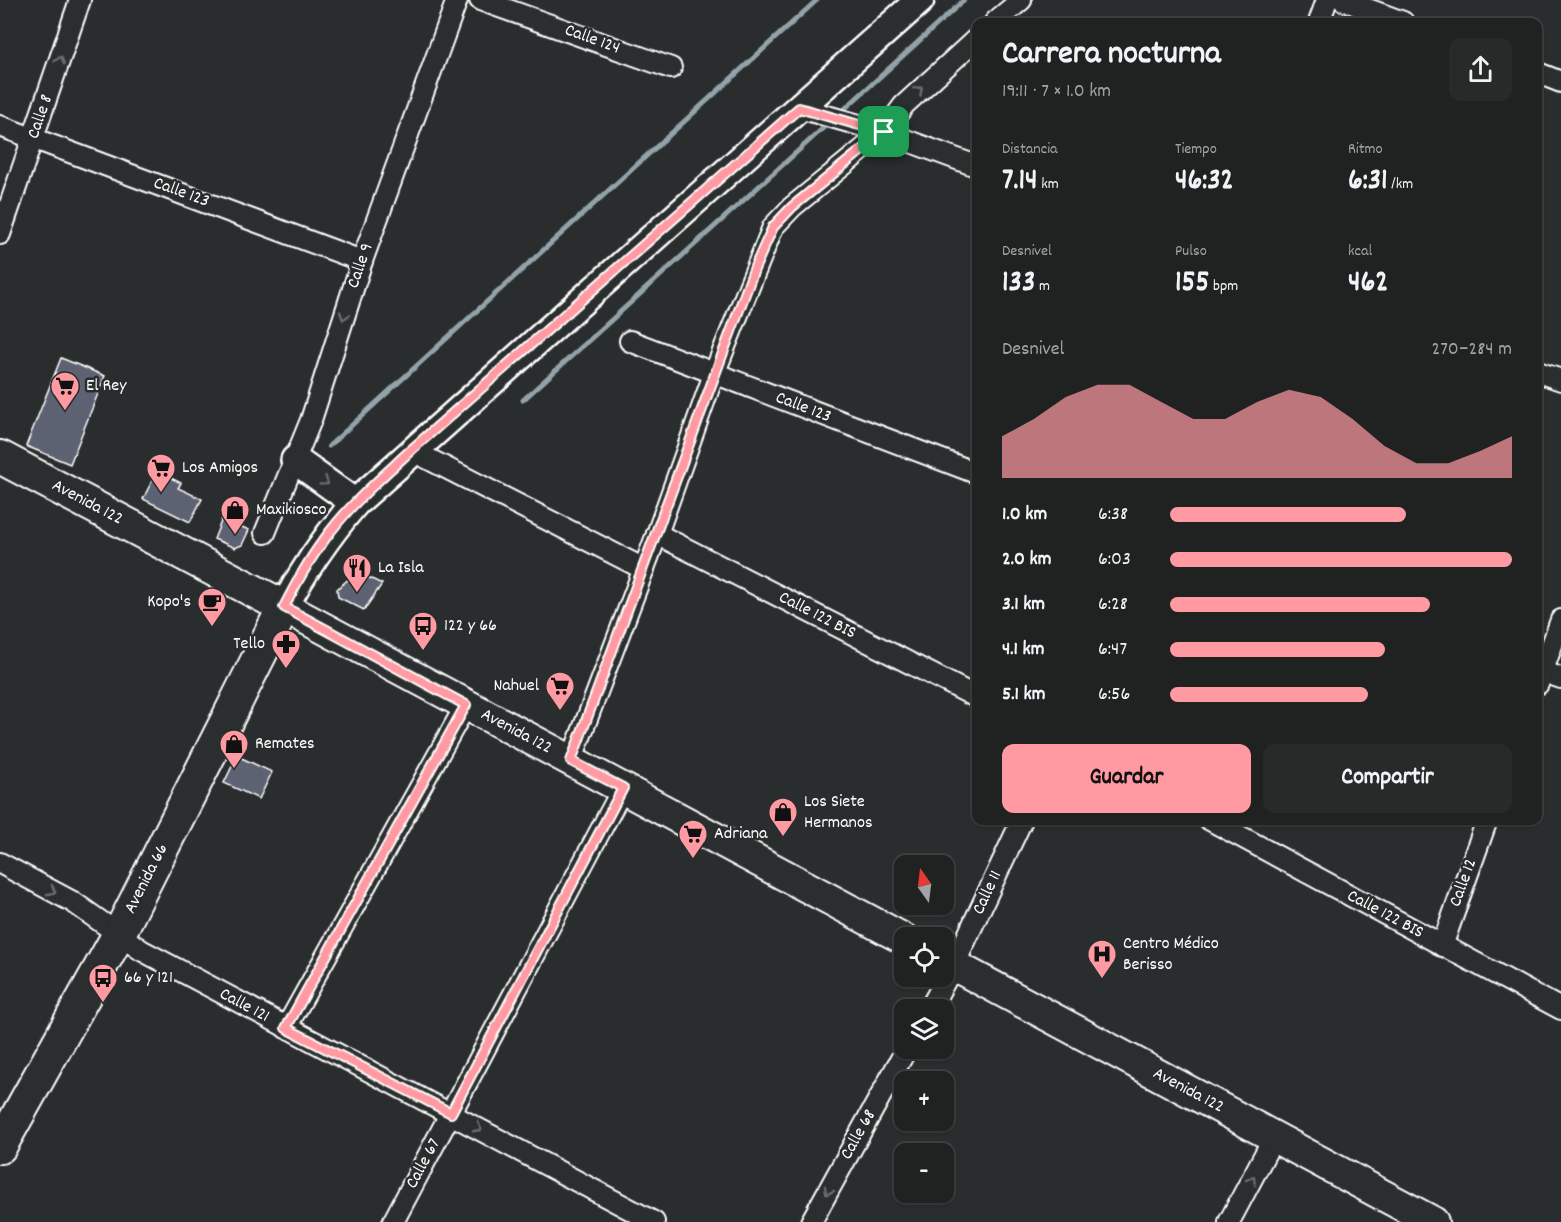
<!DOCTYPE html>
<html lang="es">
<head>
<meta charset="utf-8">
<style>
	:root { --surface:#202222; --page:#282a2a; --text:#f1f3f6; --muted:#a2a4a5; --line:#3d3f40; --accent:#ff9aa2 }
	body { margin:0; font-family:Dekko,sans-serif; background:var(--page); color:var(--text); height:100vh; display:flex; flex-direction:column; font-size:22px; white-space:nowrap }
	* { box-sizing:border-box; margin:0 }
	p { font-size:20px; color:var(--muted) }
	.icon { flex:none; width:33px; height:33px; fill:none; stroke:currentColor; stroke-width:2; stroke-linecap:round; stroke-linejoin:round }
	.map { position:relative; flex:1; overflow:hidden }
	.sheet { position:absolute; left:972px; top:18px; width:570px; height:807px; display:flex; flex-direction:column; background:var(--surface); border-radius:12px; box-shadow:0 2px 4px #0004,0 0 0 2px var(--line) }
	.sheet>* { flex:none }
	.needle { width:39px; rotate:346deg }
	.controls { position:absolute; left:894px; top:855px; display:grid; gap:12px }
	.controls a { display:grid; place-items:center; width:60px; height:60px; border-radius:12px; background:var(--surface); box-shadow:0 2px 4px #0004,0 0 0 2px var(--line); font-size:30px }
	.pin { position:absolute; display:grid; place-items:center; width:51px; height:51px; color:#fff; margin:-26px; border-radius:12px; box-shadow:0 3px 9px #0006 }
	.round { display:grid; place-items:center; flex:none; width:63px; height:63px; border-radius:12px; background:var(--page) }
	.summary { display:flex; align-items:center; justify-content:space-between; height:102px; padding:0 30px }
	h1 { font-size:33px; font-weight:700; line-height:45px }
	.metrics { display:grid; grid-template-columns:repeat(3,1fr); gap:9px; height:102px; padding:6px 30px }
	.metrics div { display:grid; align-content:center }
	.metrics b { font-size:30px; font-weight:700 }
	.metrics small { font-size:16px; font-weight:400 }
	.metrics p { font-size:16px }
	.chart { height:168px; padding:12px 30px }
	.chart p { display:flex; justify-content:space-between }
	.chart svg { width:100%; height:108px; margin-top:6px; fill:var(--accent); opacity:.7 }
	.primary-button { display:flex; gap:12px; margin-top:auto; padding:12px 30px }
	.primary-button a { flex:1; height:69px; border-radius:12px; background:var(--accent); color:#111; font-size:24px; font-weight:700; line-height:69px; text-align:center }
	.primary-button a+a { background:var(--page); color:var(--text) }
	ul { padding:0 30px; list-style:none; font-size:20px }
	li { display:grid; grid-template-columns:96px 72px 1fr; align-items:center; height:45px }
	li i { height:15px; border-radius:8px; background:var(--accent) }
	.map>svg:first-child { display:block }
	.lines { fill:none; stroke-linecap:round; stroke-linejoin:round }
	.stream { stroke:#94a3aa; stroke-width:5 }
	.building { fill:#5d6273; stroke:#fff; stroke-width:1.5 }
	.minor-casing { stroke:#fff; stroke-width:24 }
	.secondary-casing { stroke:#fff; stroke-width:32 }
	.primary-casing { stroke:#fff; stroke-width:34 }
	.trunk-casing { stroke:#fff; stroke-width:36 }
	.minor { stroke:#2a2d2e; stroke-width:20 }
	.secondary { stroke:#2a2d2e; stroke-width:27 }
	.primary { stroke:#2a2d2e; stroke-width:30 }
	.trunk { stroke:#2a2d2e; stroke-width:32 }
	.oneway { stroke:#6a6c6d }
	.route-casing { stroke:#fff; stroke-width:12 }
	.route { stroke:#ff9aa2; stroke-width:8 }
	.labels { text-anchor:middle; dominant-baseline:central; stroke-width:5; stroke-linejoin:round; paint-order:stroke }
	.street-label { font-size:18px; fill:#fff; stroke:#2a2d2e }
	.poi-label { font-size:18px; fill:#fff; stroke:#2a2d2e; text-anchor:start }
</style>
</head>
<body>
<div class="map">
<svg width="1561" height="1222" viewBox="0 0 1561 1222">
	<rect width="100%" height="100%" fill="#2a2d2e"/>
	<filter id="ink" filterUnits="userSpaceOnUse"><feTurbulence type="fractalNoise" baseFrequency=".0167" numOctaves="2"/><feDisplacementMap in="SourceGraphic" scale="12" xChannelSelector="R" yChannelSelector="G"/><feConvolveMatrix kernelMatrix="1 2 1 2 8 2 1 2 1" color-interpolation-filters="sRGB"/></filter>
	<g filter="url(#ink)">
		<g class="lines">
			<!-- stream -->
			<g class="stream">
				<polyline points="838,115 964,0"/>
				<polyline points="523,400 831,121"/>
				<polyline points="329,446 817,0"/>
			</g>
		</g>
		<!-- building -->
		<g class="building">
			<polygon points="61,358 105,376 70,464 26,446"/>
			<polygon points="157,471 181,483 178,488 202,499 190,522 143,499"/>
			<polygon points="222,519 249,530 242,545 235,548 214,539"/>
			<polygon points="357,572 382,584 364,610 338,597 337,589"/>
			<polygon points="237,756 272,772 259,799 224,783"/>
		</g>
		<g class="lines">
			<!-- minor casing -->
			<g class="minor-casing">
				<g id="minor">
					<polyline points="480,0 671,68"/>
					<polyline points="1343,0 1403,22"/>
					<polyline points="995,22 1021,0"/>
					<polyline points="1319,22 1327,0"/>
					<polyline points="1538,73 1561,82"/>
					<polyline points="799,108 884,132 976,166"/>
					<polyline points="0,126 362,261"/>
					<polyline points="0,234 80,0"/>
					<polyline points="630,341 976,473"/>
					<polyline points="1538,372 1561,380"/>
					<polyline points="411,450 644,569"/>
					<polyline points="265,533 311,420 362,261 457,0"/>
					<polyline points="657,534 976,697"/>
					<polyline points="1538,670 1561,678"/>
					<polyline points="1538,684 1561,620"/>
					<polyline points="571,761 657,534 714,374 773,227 792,207 884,132 904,105 976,39"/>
					<polyline points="1210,820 1561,1009"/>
					<polyline points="0,863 73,902 141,950 654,1222"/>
					<polyline points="1442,946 1487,820"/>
					<polyline points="929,1010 954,965 1022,820"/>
					<polyline points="286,1028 466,705"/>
					<polyline points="393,1222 623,788"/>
					<polyline points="811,1222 907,1048"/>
					<polyline points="1229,1222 1274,1137"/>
				</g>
			</g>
			<!-- secondary casing -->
			<g class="secondary-casing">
				<g id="secondary">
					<polyline points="295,460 355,503"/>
					<path d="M284,607c20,-38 43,-71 71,-104l565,-503"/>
				</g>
			</g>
			<!-- primary casing -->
			<g class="primary-casing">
				<g id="primary">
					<polyline points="284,607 904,939"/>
					<polyline points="944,960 1433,1222"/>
				</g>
			</g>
			<!-- trunk casing -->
			<g class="trunk-casing">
				<polyline id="trunk" points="0,457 284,607 119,934 0,1147"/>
			</g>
			<!-- minor -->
			<use href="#minor" class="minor"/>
			<!-- secondary -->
			<use href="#secondary" class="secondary"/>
			<!-- primary -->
			<use href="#primary" class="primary"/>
			<!-- trunk -->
			<use href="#trunk" class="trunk"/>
		</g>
		<!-- one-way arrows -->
		<defs><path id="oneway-chevron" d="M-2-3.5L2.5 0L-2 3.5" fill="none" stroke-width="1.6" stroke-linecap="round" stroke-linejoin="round" transform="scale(1.5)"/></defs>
		<g class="oneway">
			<use href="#oneway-chevron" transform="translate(60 60) rotate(-72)"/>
			<use href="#oneway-chevron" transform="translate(919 90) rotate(-43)"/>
			<use href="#oneway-chevron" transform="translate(344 316) rotate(108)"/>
			<use href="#oneway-chevron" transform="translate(325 482) rotate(35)"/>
			<use href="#oneway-chevron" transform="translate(52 891) rotate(28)"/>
			<use href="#oneway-chevron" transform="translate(478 1128) rotate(28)"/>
			<use href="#oneway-chevron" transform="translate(1252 1180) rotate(-62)"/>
			<use href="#oneway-chevron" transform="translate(828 1191) rotate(119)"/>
		</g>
	</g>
	<g class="lines" filter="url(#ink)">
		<!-- route casing -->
		<g class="route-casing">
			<path id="route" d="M799,108l85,24 -92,75 -19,20 -18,40 -184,494 52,27 -172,325 -165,-85 180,-323 -182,-98c12,-23 24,-46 40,-67 24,-34 56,-61 87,-90z"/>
		</g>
		<!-- route -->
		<use href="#route" class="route"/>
	</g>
	<!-- icons -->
	<defs>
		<g id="supermarket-pin" transform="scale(1.5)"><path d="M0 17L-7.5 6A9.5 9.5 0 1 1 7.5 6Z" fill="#ff9aa2" stroke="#2a2d2e"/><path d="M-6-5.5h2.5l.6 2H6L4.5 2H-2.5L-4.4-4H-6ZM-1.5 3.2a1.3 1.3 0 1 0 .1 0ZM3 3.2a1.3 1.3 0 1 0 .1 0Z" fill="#111"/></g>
		<g id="shop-pin" transform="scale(1.5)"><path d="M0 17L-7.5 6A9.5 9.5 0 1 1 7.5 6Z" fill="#ff9aa2" stroke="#2a2d2e"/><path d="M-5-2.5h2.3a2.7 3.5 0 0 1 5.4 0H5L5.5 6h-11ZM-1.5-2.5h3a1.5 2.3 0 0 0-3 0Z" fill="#111"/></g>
		<g id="restaurant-pin" transform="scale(1.5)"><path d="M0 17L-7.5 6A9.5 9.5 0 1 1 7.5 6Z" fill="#ff9aa2" stroke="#2a2d2e"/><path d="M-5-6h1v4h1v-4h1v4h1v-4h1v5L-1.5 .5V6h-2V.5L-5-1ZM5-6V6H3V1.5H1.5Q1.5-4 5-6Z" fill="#111"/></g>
		<g id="cafe-pin" transform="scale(1.5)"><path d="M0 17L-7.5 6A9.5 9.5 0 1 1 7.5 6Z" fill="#ff9aa2" stroke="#2a2d2e"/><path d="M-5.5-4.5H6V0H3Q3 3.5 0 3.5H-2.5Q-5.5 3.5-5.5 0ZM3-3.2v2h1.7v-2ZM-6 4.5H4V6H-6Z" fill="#111"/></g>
		<g id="bus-pin" transform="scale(1.5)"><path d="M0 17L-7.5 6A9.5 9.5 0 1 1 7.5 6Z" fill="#ff9aa2" stroke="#2a2d2e"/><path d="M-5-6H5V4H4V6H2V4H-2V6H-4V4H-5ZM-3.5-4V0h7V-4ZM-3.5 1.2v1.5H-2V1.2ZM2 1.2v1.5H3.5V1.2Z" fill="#111"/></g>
		<g id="pharmacy-pin" transform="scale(1.5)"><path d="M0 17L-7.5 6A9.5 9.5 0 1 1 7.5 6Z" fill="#ff9aa2" stroke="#2a2d2e"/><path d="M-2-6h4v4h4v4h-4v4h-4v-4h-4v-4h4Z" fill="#111"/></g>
		<g id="hospital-pin" transform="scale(1.5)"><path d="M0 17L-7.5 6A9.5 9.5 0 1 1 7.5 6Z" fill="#ff9aa2" stroke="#2a2d2e"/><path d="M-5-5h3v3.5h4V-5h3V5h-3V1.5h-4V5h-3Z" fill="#111"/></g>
	</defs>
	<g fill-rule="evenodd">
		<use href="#supermarket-pin" x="65" y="386"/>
		<use href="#supermarket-pin" x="161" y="468"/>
		<use href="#shop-pin" x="235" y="510"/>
		<use href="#restaurant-pin" x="357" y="568"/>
		<use href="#cafe-pin" x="212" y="602"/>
		<use href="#bus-pin" x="423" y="626"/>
		<use href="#pharmacy-pin" x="286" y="644"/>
		<use href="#supermarket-pin" x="560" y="686"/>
		<use href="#shop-pin" x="234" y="744"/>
		<use href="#shop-pin" x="783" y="812"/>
		<use href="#supermarket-pin" x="693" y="834"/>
		<use href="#hospital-pin" x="1102" y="954"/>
		<use href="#bus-pin" x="103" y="978"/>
	</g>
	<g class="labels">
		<!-- street labels -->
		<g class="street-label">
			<text transform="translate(592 40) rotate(20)">Calle 124</text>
			<text transform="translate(41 117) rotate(-71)">Calle 8</text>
			<text transform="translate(181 193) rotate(20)">Calle 123</text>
			<text transform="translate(361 266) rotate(-71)">Calle 9</text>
			<text transform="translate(803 408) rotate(21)">Calle 123</text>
			<text transform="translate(87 503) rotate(28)">Avenida 122</text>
			<text transform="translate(817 616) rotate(27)">Calle 122 BIS</text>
			<text transform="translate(516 732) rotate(28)">Avenida 122</text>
			<text transform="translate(147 879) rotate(-63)">Avenida 66</text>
			<text transform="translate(1464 883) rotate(-70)">Calle 12</text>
			<text transform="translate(988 893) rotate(-65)">Calle 11</text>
			<text transform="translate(1385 915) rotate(28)">Calle 122 BIS</text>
			<text transform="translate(244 1006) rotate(28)">Calle 121</text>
			<text transform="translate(1188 1091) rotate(28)">Avenida 122</text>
			<text transform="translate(859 1135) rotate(-61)">Calle 68</text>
			<text transform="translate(424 1164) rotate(-62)">Calle 67</text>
		</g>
		<!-- poi labels -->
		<g class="poi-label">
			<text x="86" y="386">El Rey</text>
			<text x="182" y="468">Los Amigos</text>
			<text x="256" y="510">Maxikiosco</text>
			<text x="378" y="568">La Isla</text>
			<text x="191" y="602" text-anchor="end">Kopo's</text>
			<text x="444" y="626">122 y 66</text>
			<text x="265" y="644" text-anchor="end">Tello</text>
			<text x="539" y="686" text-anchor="end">Nahuel</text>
			<text x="255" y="744">Remates</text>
			<text x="804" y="802">Los Siete<tspan x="804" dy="21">Hermanos</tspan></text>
			<text x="714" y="834">Adriana</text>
			<text x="1123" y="944">Centro Médico<tspan x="1123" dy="21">Berisso</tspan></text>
			<text x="124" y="978">66 y 121</text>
		</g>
	</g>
</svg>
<div class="controls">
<a><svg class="needle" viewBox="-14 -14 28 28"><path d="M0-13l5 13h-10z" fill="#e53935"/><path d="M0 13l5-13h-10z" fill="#a2a4a5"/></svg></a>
<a><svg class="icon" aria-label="locate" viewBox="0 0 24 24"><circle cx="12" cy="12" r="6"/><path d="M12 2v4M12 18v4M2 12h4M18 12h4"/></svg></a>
<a><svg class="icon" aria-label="layers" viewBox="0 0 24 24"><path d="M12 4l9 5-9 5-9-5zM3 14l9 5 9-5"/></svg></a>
<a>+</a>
<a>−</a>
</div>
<div class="pin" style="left:884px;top:132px;background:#1e9e55"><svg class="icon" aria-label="arrive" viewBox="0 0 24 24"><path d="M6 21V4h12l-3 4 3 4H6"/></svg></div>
<section class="sheet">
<div class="summary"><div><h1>Carrera nocturna</h1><p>19:11 · 7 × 1.0 km</p></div><a class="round"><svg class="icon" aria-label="share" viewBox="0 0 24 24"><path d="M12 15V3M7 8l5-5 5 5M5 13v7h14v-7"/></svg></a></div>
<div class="metrics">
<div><p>Distancia</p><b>7.14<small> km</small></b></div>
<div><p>Tiempo</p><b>46:32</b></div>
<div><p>Ritmo</p><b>6:31<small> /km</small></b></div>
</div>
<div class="metrics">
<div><p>Desnivel</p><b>133<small> m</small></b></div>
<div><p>Pulso</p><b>155<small> bpm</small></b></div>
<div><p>kcal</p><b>462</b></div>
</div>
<div class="chart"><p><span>Desnivel</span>270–284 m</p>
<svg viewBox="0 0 160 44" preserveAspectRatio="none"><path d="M0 44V27L10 20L20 11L30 6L40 6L50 13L60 20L70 20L80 13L90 8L100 11L110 20L120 31L130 38L140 38L150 33L160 27V44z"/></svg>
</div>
<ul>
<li><b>1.0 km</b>6:38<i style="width:69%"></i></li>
<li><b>2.0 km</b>6:03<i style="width:100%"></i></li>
<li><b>3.1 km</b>6:28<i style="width:76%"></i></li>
<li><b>4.1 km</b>6:47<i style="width:63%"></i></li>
<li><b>5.1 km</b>6:56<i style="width:58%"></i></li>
</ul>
<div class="primary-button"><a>Guardar</a><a>Compartir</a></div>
</section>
</div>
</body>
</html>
